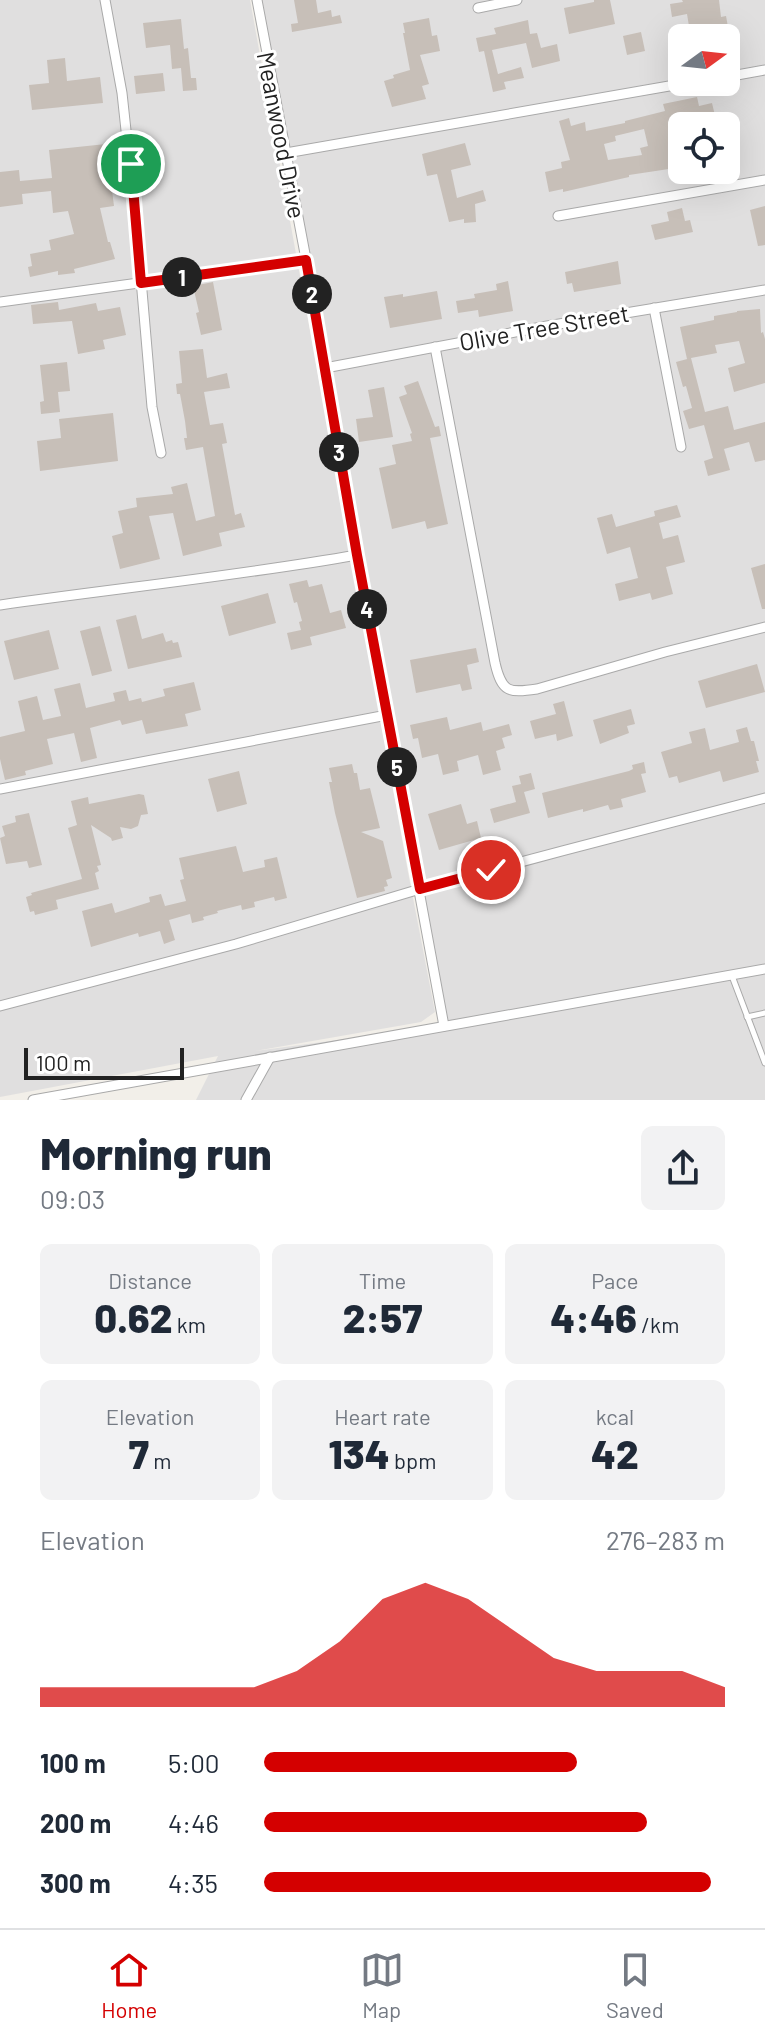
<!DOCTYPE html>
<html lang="en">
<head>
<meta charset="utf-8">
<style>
	:root { --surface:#fff; --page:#f2f2f3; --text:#1f2937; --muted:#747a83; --line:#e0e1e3; --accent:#d40000 }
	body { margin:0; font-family:Barlow,sans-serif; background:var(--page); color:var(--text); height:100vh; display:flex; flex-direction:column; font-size:30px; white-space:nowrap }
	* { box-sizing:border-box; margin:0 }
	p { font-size:26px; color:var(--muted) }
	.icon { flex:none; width:44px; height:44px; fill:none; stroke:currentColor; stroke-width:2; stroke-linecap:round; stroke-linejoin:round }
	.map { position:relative; height:1100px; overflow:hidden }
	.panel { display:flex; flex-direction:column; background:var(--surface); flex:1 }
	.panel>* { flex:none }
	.needle { width:52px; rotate:75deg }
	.tools { position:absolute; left:668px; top:24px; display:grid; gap:16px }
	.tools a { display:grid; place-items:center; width:72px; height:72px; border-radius:12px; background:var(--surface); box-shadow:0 8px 32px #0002; font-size:40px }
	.scale { position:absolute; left:24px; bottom:20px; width:160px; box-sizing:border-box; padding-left:8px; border:4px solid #222; border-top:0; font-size:22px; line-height:28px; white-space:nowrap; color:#222; -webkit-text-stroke:6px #fff; paint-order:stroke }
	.pin { position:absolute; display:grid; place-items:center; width:68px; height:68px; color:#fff; margin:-34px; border:4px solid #fff; border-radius:50%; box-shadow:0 2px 8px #0007 }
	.km { position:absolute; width:40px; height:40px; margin:-20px; border-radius:50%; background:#222; color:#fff; font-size:22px; line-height:40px; text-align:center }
	.round { display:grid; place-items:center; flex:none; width:84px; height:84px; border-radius:12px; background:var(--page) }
	.head { display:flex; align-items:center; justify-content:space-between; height:136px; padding:0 40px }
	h1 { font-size:44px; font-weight:800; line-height:60px }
	.metrics { display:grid; grid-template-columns:repeat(3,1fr); gap:12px; height:136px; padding:8px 40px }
	.metrics div { display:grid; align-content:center; border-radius:12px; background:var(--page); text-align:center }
	.metrics b { font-size:40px; font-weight:800 }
	.metrics small { font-size:22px; font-weight:400 }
	.metrics p { font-size:22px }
	.chart { height:224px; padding:16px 40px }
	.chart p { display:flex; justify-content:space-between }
	.chart svg { width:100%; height:144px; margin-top:8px; fill:var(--accent); opacity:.7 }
	ul { padding:0 40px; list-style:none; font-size:26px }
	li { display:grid; grid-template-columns:128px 96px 1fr; align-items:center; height:60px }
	li i { height:20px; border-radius:10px; background:var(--accent) }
	.tabs { display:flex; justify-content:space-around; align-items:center; height:112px; border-top:2px solid var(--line); background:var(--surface); font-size:22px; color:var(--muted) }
	.tabs a { display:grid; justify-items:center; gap:4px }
	.tabs .active { color:var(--accent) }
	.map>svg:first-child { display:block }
	.residential { fill:#e0dfdf; fill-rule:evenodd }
	.building { fill:#c7bfb8; fill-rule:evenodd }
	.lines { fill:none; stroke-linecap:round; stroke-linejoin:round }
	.service-casing { stroke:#a9a9a9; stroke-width:7 }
	.minor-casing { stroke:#a9a9a9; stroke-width:11 }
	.service { stroke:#fff; stroke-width:5 }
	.minor { stroke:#fff; stroke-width:9 }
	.route-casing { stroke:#fff; stroke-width:16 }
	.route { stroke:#d40000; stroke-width:10 }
	.labels { text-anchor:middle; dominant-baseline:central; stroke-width:6; stroke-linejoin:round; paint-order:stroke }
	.street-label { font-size:24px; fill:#222; stroke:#fff }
</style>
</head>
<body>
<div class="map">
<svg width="765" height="1100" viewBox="0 0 765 1100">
	<rect width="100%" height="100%" fill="#f2efe9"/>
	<!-- residential -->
	<path class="residential" d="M0,0h250l158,872 27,140 -14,10 -166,29 188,-25 -186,-1026h508v1100h-569l22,-44 -218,41zM682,38h44v44h-44zM682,126h44v44h-44z"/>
	<!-- building -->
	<g class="building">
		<polygon points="294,0 316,0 318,13 331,10 332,17 340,15 342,23 292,32 291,24 298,23"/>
		<polygon points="594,0 610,0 615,24 569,34 564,8 594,2"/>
		<polygon points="682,0 719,0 721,17 726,16 730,38 691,38 687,14 672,17 670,4 683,2"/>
		<polygon points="429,18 432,36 437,35 440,51 420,55 429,84 422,86 426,99 392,107 384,81 394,78 393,75 410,70 403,33 405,33 403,23"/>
		<polygon points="181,19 184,49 188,48 191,78 196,78 197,90 183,91 181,68 172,69 170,45 146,48 143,23"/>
		<polygon points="528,20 530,34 537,33 541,48 557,44 560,61 532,68 526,43 492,50 498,74 521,67 524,78 504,82 506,89 493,92 484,51 479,52 476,38 496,34 494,28"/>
		<polygon points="641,32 645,51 627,55 623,36"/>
		<polygon points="65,58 67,81 100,77 103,103 32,110 29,85 49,83 47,60"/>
		<polygon points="163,73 165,91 136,94 134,76"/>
		<path d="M697,97l2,9 13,-3 5,21 -9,2h-26v2l-13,3 3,16 10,-2v22l-53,8v2l-66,15v-3l-14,3 -4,-20 17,-4 -1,-6 9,-2 -11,-39 10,-3 2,8 14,-4 1,9 39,-8v-2l40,-10 -2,-7zM644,129l4,17 -8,2 2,7 -34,5 -4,-16 12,-3 -1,-5z"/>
		<polygon points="465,143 471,165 451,170 457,198 483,190 486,201 475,204 476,222 464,223 464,219 449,222 437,174 427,176 422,154"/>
		<polygon points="106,144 114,206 100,208 108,242 110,242 115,259 74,269 75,273 58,275 58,271 30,277 28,267 32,266 30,254 51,250 49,240 74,234 68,211 53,213 51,191 22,194 23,204 0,207 0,172 19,170 20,181 52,178 49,150"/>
		<polygon points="765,206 765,245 758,246 750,210"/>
		<polygon points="682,208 685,221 690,220 693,232 655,240 651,225 669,221 667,212"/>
		<polygon points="618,261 621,284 574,292 572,283 567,284 565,272"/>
		<polygon points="508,281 513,311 479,317 478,310 458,313 456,301 475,298 474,294 497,290 496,284"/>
		<polygon points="213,282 222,330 201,335 196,313 199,312 193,286"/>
		<polygon points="437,291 442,319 390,328 384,297 403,294 403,297"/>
		<polygon points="58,302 59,310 96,303 98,311 120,307 126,335 103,340 105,349 78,354 72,321 33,324 31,305"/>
		<polygon points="760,309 761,333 763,332 765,339 765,383 734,392 728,368 745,363 739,341 715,345 717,353 691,358 705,412 728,406 734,430 765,422 765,460 755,462 749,442 724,449 730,470 708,476 704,461 713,458 704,425 689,429 683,411 692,408 686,386 683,387 676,362 691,358 687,359 680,327 714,320 714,316 737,312 737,311"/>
		<polygon points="203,349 207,378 227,373 230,388 204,392 210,425 223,423 227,443 222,444 235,515 241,513 245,527 219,533 222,546 183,556 173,513 149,516 160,559 120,569 112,536 123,533 118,511 137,507 136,498 173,494 171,487 187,483 196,521 215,516 203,447 186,450 184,438 187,438 185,421 180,394 177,394 176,384 182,383 179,351"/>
		<polygon points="67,362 70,391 58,392 60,412 41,414 40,402 44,401 40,365"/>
		<polygon points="418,381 435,427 439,426 441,436 430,438 448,524 427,529 425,521 392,529 379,468 396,464 392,445 412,441 410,434 412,433 399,397 407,394 404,386"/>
		<polygon points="384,387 393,437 359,442 356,419 373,417 368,390"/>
		<polygon points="113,413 118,461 40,471 37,441 61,438 59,419"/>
		<polygon points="677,505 681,517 659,523 663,539 678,535 685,562 666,567 673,594 652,600 650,593 619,601 615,584 638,578 630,547 607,554 597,518 612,514 616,527 655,516 654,511"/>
		<polygon points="765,564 765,609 762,609 751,568"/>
		<polygon points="307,580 309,587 322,584 330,613 341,610 346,628 310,637 312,645 291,650 287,633 301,630 299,622 302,621 297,602 294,603 289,584"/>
		<polygon points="268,593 276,623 229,636 221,606"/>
		<polygon points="136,615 142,639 163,633 166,642 172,640 173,643 178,642 182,657 128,669 116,620"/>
		<polygon points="100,626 112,671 92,676 80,631"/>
		<polygon points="49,630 59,669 14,680 4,641"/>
		<polygon points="476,648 479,662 467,665 472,689 462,691 460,684 416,693 410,660"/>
		<polygon points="757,664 765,692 706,708 698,681"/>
		<polygon points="194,682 201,710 185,714 188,726 146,734 142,720 122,725 120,720 90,728 97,758 81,762 74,733 47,739 53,764 25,771 26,775 5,780 0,759 0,737 25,731 18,701 37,696 43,720 61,716 54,689 80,683 86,708 115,701 113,693 126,690 129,701 141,698 142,702 165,696 163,689"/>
		<polygon points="564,701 573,736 557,741 556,734 535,739 530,721 556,714 553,704"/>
		<polygon points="631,709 635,724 627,726 629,733 600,744 593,720"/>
		<polygon points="447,717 450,730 481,722 483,731 509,724 512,735 502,738 505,748 496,751 501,770 483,775 478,755 457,761 459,771 443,775 438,754 422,758 418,738 413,739 410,725"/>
		<polygon points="747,727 751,741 754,741 759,761 756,761 759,772 723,782 720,771 679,783 677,776 669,778 661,752 692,743 689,732 705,728 710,750 739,742 736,730"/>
		<polygon points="644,762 646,773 641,774 646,792 621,799 623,807 610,810 608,805 583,812 583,809 548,818 542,793 629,771 633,769 632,765"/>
		<polygon points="352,764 354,773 357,773 360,790 370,788 380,828 361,832 383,841 392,878 386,880 388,886 384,887 385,891 357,898 335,813 329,782 332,782 329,768"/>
		<polygon points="239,771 247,804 217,812 208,779"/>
		<polygon points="531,773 535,789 524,792 530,813 494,823 490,809 516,802 512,786 521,784 519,776"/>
		<polygon points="139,794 144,795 148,814 141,815 138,826 131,829 120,827 123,838 112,841 111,838 91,825 101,865 97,866 99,871 95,873 99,889 56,900 58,909 35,915 34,911 30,912 26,897 32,895 31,893 82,879 68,828 77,825 71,801 88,797 89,804"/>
		<polygon points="461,804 467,824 477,821 481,838 439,850 428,814"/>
		<polygon points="29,813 42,865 29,868 27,861 6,864 0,838 5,836 2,826 16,822 15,816"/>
		<polygon points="236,846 243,872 265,867 264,860 277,857 287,898 275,901 274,897 254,902 255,907 242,910 241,905 217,911 218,913 203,917 204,920 192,923 190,914 169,920 175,940 164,944 160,931 139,937 138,933 91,947 82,911 112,903 115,913 150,902 149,897 161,894 165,906 186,901 180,880 184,879 179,858"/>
	</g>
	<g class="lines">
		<!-- service casing -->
		<g class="service-casing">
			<g id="service">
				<polyline points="732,976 765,1063"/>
				<polyline points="747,1017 765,1013"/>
			</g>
		</g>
		<!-- minor casing -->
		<g class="minor-casing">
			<g id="minor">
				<polyline points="105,0 122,93 137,233 152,407 161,453"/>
				<polyline points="257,0 316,312 357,555 444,1026"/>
				<polyline points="478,8 517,0"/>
				<polyline points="726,77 765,70"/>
				<polyline points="286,153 692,82"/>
				<polyline points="558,216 765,180"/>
				<polyline points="0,302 306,260"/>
				<polyline points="654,308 681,447"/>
				<path d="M435,347l60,316c7,30 14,30 42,26l128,-37 100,-25"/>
				<polyline points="325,368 547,326 765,290"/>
				<path d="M0,605c119,-17 238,-29 357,-50"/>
				<polyline points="0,789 387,715"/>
				<polyline points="0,1006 236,944 420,889 562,851 765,798"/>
				<polyline points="33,1100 765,969"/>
				<polyline points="246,1100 270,1057"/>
			</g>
		</g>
		<!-- service -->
		<use href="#service" class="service"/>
		<!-- minor -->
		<use href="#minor" class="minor"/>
	</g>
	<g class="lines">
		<!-- route casing -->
		<g class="route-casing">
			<polyline id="route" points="131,164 141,283 306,260 357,555 420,889 491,870"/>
		</g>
		<!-- route -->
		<use href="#route" class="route"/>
	</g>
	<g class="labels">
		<!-- street labels -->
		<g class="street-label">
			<text transform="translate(282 135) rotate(79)">Meanwood Drive</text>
			<text transform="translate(544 327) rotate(-10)">Olive Tree Street</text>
		</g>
	</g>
</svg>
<div class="tools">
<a><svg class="needle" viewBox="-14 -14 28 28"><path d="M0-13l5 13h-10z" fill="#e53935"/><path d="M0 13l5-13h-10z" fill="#747a83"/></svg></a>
<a><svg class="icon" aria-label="locate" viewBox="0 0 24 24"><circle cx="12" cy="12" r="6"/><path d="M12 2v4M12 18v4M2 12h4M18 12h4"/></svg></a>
</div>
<div class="scale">100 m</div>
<div class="pin" style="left:131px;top:164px;background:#1e9e55"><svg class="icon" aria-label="arrive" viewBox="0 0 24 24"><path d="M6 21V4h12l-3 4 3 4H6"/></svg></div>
<div class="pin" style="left:491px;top:870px;background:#d93025"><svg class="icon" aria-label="check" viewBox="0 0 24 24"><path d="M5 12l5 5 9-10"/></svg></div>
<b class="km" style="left:182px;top:277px">1</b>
<b class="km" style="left:312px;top:294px">2</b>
<b class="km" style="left:339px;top:452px">3</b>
<b class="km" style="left:367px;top:609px">4</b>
<b class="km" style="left:397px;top:767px">5</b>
</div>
<section class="panel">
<div class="head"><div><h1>Morning run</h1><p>09:03</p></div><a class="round"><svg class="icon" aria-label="share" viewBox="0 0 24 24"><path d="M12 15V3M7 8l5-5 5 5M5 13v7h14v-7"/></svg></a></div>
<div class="metrics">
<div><p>Distance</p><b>0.62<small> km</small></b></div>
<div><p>Time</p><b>2:57</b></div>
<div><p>Pace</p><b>4:46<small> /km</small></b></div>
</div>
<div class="metrics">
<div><p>Elevation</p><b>7<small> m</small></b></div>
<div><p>Heart rate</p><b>134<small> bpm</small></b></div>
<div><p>kcal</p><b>42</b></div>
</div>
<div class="chart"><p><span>Elevation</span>276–283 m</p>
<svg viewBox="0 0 160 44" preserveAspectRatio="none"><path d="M0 44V38L10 38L20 38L30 38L40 38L50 38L60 33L70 24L80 11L90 6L100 11L110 20L120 29L130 33L140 33L150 33L160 38V44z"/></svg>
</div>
<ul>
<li><b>100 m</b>5:00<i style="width:68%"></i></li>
<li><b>200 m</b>4:46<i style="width:83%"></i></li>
<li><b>300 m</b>4:35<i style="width:97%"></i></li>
</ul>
</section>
<nav class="tabs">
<a class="active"><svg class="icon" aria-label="home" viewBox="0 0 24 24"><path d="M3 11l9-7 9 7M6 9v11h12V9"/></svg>Home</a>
<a><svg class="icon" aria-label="map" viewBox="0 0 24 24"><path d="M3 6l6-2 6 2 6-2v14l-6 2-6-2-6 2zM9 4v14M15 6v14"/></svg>Map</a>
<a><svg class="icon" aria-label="saved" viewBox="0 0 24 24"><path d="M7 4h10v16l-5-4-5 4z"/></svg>Saved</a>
</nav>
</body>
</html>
